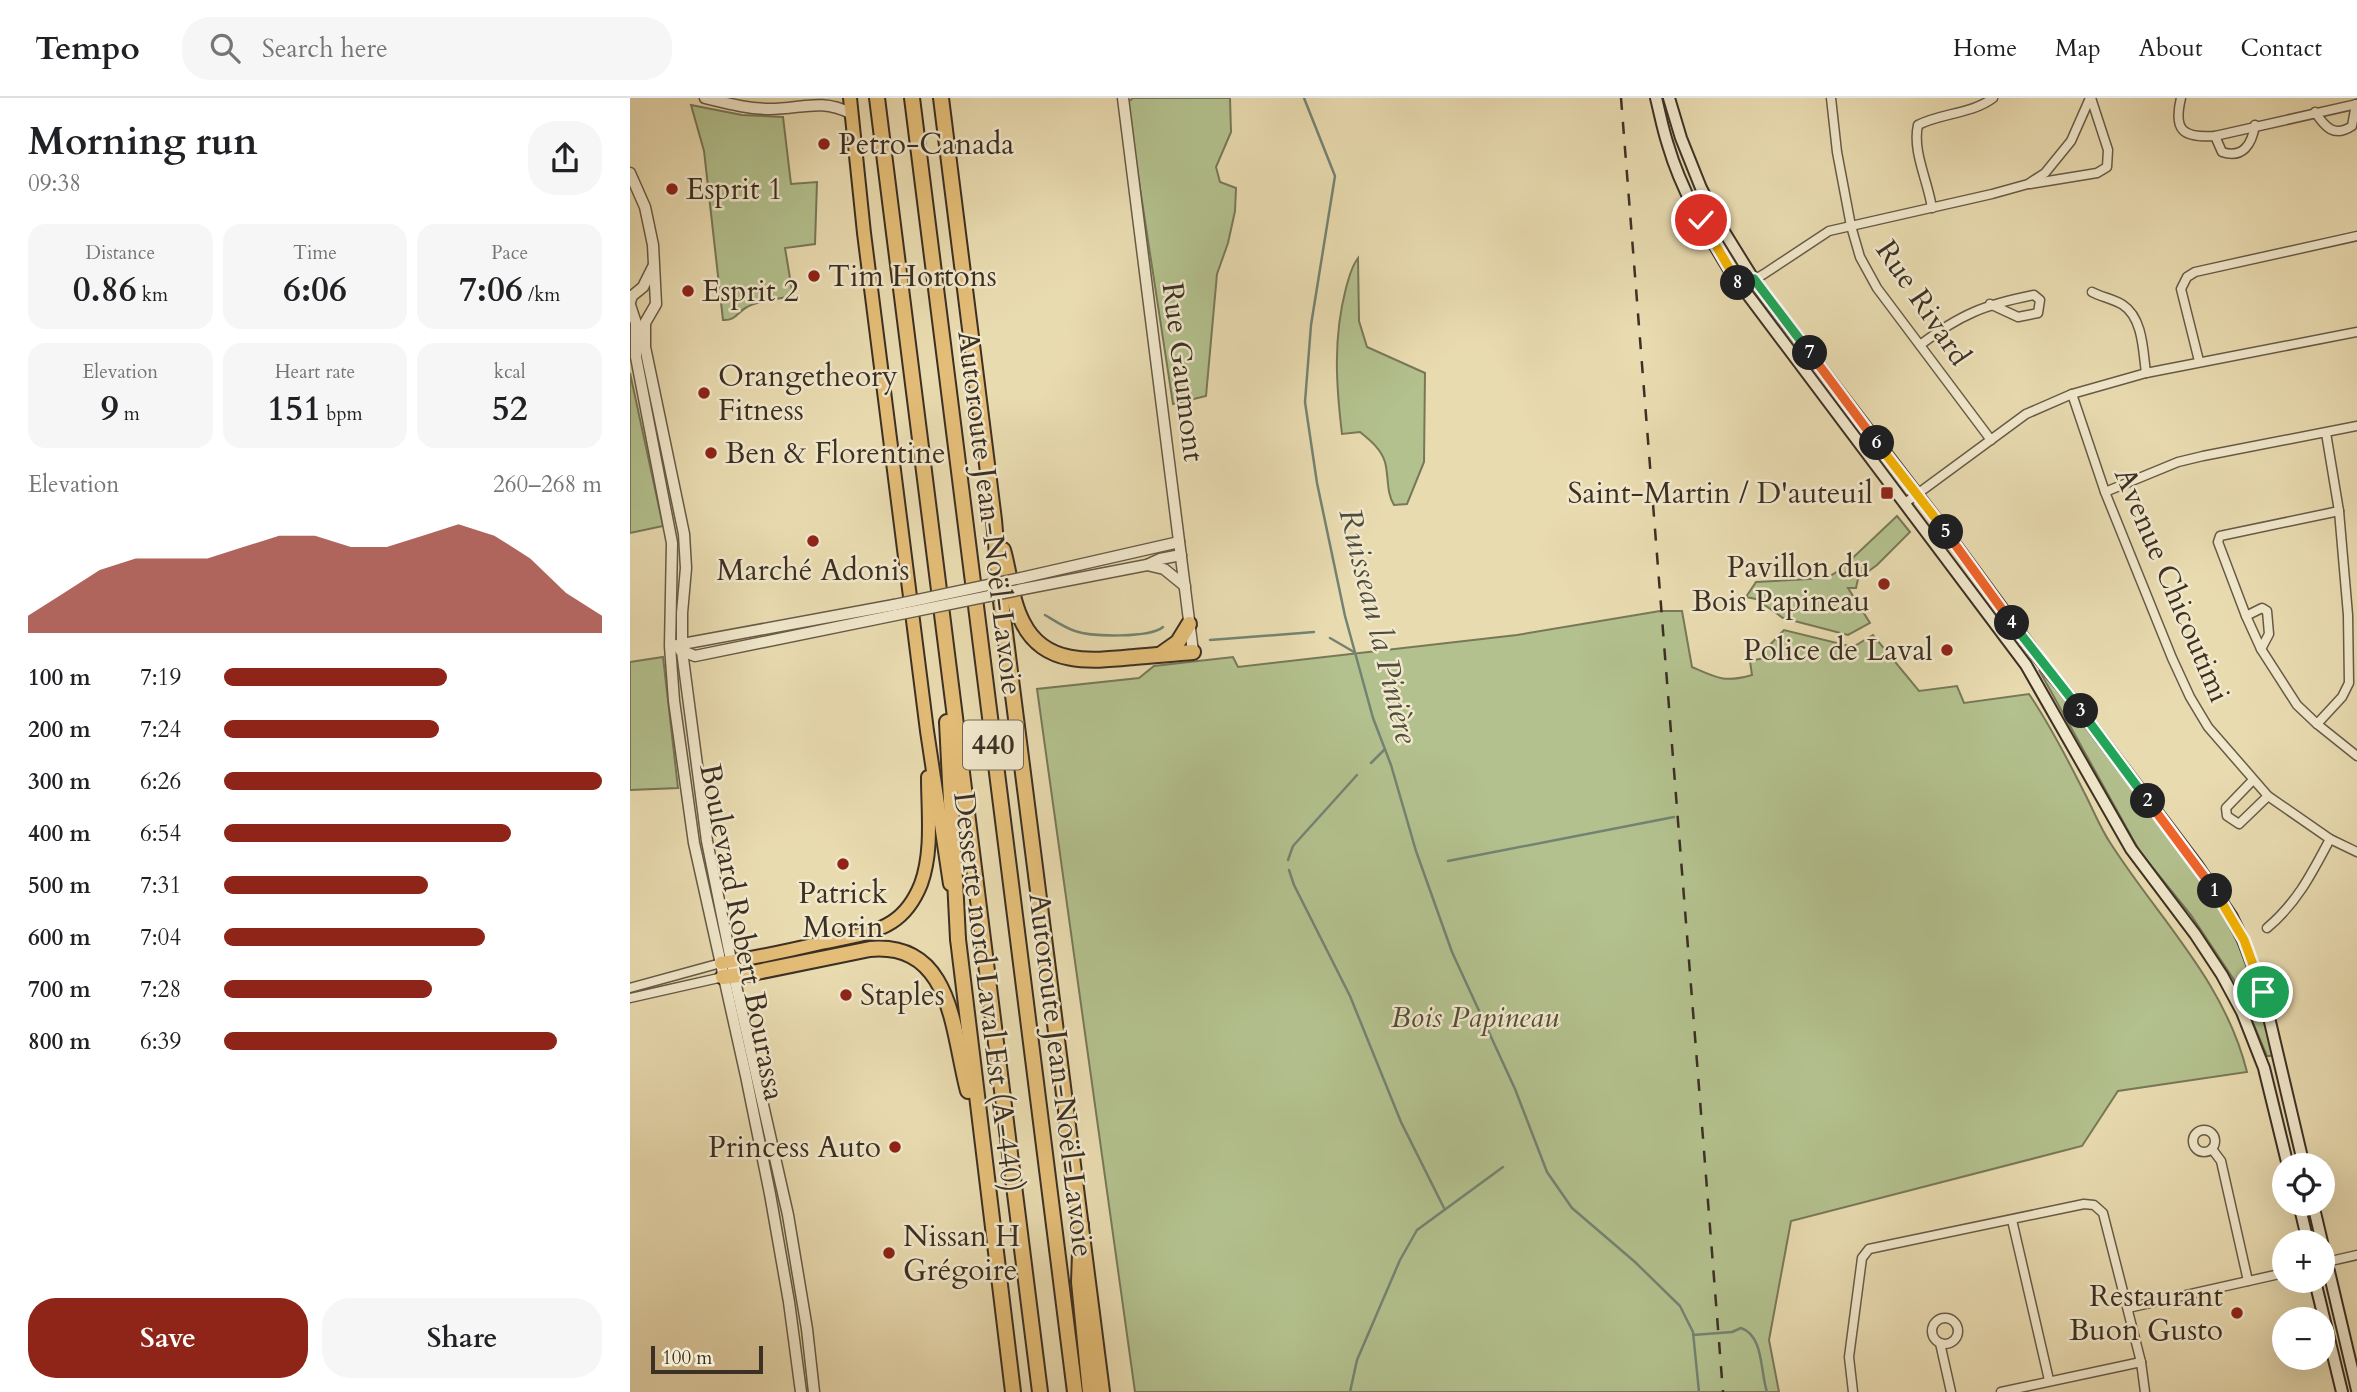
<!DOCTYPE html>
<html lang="en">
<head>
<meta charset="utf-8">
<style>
	:root { --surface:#fff; --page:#f6f6f6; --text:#202124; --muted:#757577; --line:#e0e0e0; --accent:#8f2418 }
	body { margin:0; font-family:Cardo,serif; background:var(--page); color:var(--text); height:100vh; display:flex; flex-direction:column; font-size:26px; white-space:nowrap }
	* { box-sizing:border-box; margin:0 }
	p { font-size:23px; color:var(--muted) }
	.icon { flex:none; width:38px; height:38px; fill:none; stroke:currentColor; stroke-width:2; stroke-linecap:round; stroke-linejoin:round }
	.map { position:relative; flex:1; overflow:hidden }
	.side { display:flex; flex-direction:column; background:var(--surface); width:630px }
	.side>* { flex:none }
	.controls { position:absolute; left:1642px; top:1055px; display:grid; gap:14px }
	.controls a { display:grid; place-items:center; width:63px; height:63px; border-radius:50%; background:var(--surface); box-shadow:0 7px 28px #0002; font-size:35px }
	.scale { position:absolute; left:21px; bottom:18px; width:112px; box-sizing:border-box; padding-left:7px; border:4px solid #3c3024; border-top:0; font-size:19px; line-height:24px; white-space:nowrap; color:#3c3024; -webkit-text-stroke:5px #f1e8cc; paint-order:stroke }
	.pin { position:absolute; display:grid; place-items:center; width:60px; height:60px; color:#fff; margin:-30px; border:4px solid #fff; border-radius:50%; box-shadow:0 2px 7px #0007 }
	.km { position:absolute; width:35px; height:35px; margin:-18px; border-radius:50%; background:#222; color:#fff; font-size:19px; line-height:35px; text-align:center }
	.round { display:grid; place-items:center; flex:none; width:74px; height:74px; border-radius:28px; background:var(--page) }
	.headline { display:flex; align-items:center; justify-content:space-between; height:119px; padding:0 28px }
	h1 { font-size:38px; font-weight:700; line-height:52px }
	.figures { display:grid; grid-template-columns:repeat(3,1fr); gap:10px; height:119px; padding:7px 28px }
	.figures div { display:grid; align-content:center; border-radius:18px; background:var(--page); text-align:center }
	.figures b { font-size:35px; font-weight:700 }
	.figures small { font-size:19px; font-weight:400 }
	.figures p { font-size:19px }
	.chart { height:196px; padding:14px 28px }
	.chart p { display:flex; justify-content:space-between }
	.chart svg { width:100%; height:126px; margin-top:7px; fill:var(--accent); opacity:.7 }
	.primary-button { display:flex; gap:14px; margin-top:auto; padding:14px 28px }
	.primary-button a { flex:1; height:80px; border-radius:28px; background:var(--accent); color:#fff; font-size:28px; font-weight:700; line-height:80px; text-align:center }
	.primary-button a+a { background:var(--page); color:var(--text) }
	ul { padding:0 28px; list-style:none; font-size:23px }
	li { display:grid; grid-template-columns:112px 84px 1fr; align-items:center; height:52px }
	li i { height:18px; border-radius:9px; background:var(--accent) }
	header { display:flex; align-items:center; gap:42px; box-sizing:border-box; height:98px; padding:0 35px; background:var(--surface); border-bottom:2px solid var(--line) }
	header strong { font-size:33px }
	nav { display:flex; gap:38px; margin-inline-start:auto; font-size:24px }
	.search { width:490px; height:63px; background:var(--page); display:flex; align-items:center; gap:18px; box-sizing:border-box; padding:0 24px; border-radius:28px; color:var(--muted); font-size:26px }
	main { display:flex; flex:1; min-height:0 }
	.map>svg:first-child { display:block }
	.green { fill:#b3c18e; stroke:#787859; stroke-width:2 }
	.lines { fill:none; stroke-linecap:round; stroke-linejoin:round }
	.stream { stroke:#738373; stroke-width:2.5 }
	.minor-casing { stroke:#675b47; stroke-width:11 }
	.tertiary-casing { stroke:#675b47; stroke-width:13 }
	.secondary-casing { stroke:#3c3024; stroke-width:14 }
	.primary-casing { stroke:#3c3024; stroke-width:16 }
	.trunk-casing { stroke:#3c3024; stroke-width:18 }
	.motorway-casing { stroke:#3c3024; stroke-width:18 }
	.minor { stroke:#f1e8cc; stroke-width:8 }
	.tertiary { stroke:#f1e8cc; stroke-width:10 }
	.secondary { stroke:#f1e8cc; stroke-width:10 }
	.primary { stroke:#e4be78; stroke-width:12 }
	.trunk { stroke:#e4be78; stroke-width:14 }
	.motorway { stroke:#e4be78; stroke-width:14 }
	.rail { stroke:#3c3024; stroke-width:2.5; stroke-dasharray:12 12; stroke-linecap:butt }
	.tertiary-bridge-casing { stroke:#675b47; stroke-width:13; stroke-linecap:butt }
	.tertiary-bridge { stroke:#f1e8cc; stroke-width:10 }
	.split-1-casing { stroke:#fff; stroke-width:14 }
	.split-2-casing { stroke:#fff; stroke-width:14 }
	.split-3-casing { stroke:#fff; stroke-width:14 }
	.split-4-casing { stroke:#fff; stroke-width:14 }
	.split-5-casing { stroke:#fff; stroke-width:14 }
	.split-6-casing { stroke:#fff; stroke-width:14 }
	.split-7-casing { stroke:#fff; stroke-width:14 }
	.split-8-casing { stroke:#fff; stroke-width:14 }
	.split-9-casing { stroke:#fff; stroke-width:14 }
	.split-1 { stroke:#f5b400; stroke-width:9 }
	.split-2 { stroke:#f0652b; stroke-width:9 }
	.split-3 { stroke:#22a559; stroke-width:9 }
	.split-4 { stroke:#22a559; stroke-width:9 }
	.split-5 { stroke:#f0652b; stroke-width:9 }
	.split-6 { stroke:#f5b400; stroke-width:9 }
	.split-7 { stroke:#f0652b; stroke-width:9 }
	.split-8 { stroke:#22a559; stroke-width:9 }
	.split-9 { stroke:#f5b400; stroke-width:9 }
	.poi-dot { fill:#8f2418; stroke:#f1e8cc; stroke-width:2.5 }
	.labels { text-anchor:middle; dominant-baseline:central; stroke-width:5; stroke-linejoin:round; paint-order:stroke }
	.shield { fill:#f1e8cc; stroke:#726756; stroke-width:2 }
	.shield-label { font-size:28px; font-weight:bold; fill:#3c3024 }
	.poi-label { font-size:30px; fill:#3c3024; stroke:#f1e8cc; text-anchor:start }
	.street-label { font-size:30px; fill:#3c3024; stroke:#f1e8cc }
	.park-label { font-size:30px; font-style:italic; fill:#544d39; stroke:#f1e8cc }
	.water-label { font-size:32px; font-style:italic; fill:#4e4c3e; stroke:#f1e8cc }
</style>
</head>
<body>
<header>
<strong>Tempo</strong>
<div class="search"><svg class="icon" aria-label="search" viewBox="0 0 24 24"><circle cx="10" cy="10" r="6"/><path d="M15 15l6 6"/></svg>Search here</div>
<nav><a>Home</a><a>Map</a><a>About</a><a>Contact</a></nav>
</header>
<main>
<section class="side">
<div class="headline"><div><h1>Morning run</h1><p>09:38</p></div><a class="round"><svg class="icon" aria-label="share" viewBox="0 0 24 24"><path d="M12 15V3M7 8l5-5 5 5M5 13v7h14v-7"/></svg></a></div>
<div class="figures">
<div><p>Distance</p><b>0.86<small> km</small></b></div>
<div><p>Time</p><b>6:06</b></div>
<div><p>Pace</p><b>7:06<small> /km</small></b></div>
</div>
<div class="figures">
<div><p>Elevation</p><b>9<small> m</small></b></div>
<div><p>Heart rate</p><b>151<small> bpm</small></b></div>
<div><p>kcal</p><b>52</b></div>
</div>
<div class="chart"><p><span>Elevation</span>260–268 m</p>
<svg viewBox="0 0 160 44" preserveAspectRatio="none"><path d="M0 44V38L10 30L20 22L30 18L40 18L50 18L60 14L70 10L80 10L90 14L100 14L110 10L120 6L130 10L140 18L150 30L160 38V44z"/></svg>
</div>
<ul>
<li><b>100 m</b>7:19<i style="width:59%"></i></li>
<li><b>200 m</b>7:24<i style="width:57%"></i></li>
<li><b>300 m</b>6:26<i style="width:100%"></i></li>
<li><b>400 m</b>6:54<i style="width:76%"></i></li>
<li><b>500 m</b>7:31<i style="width:54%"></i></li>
<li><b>600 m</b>7:04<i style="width:69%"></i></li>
<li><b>700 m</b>7:28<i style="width:55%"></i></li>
<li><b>800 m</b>6:39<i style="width:88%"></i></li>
</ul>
<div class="primary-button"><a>Save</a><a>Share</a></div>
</section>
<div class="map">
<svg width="1727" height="1294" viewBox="0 0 1727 1294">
	<rect width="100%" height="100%" fill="#e9dbb0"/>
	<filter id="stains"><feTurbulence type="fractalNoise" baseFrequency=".00286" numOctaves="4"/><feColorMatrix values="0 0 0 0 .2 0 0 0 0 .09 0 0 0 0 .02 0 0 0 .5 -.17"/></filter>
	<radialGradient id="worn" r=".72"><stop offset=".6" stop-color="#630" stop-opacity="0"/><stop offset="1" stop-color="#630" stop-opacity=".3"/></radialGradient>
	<!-- green -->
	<g class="green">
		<polygon points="503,0 600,0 601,34 586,69 590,84 606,90 605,113 598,145 587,176 576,298 543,306 497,5"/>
		<path d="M61,7l51,10 41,2 8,67 26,-2 -2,62 -30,4 8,48c-12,2 -36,5 -46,11 -10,5 -11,14 -24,13l-19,-169z"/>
		<path d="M728,160l1,63 8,26 58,26 -1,89 -17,42 -13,1c-8,-13 -5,-28 -9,-43 -4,-13 -15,-22 -25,-30l-18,2c-6,-50 -9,-96 4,-146 3,-10 5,-21 12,-30z"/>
		<polygon points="0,275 33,428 0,435"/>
		<polygon points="1267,418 1280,434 1247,467 1228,481 1226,490 1218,490 1240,525 1218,537 1153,520 1126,501 1116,499 1126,484 1197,480 1211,471"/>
		<path d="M1030,513h22l10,56c25,11 33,16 60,8l-2,-14 14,-3 -1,-6 21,-22 69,17 20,-12 46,56 38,-5 7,17 65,-9c21,31 38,64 55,98 9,17 16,36 27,52 48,75 114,138 136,228l-129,19 -36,55 -291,75 -22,119 10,52h-644l-98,-703 102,-11 15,-12 79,-9 5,10 279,-32z"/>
		<polygon points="33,559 48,690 0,692 0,564"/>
		<polygon points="1409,572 1440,606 1583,800 1609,847 1637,929 1644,956 1640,958 1637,958 1606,885 1561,817 1510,754"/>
	</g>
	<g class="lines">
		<!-- stream -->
		<g class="stream">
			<polyline points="674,0 705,78 681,227 675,304 687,385 715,518 743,620 761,667 786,753 822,854 885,991 917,1074 942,1110 1005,1164 1050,1208 1063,1234 1069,1294"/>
			<path d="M415,517c10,6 20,13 30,16 17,6 75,7 88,-4"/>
			<polyline points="700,540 724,554"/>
			<polyline points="580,542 684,534"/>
			<polyline points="741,665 754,652"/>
			<polyline points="658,762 663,748 727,677"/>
			<polyline points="818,763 1044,719"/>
			<polyline points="659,772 664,787 720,898 771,1024 814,1110"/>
			<path d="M1063,1237l39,-3 9,-4c23,8 19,43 26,64"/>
			<polyline points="720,1294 727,1262 770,1162 787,1132 873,1069"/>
		</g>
		<!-- minor casing -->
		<g class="minor-casing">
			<g id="minor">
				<polyline points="1201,0 1207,54 1221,128 1230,159 1247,190 1361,342"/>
				<path d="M1551,0c-8,33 2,40 34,38l142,-32"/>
				<path d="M1685,14c10,15 19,26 37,14l4,-22"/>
				<path d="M1585,38l7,16c21,7 30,-8 33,-27"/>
				<polyline points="1400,86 1467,75 1477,69 1478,52 1461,0"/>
				<path d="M1302,110c-4,-27 -20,-57 -14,-83 23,-12 54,-11 75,-27"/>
				<polyline points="1111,189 1134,176 1199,133 1362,96 1398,86 1415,75 1441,43 1460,0"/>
				<path d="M1462,194c9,5 22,7 31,13 20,13 20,46 23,68"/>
				<path d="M1290,247c41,-31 64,-40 114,-50l6,5 -2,13 -20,4 -28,-13"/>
				<polyline points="1569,263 1551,191 1557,179 1565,174 1727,138"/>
				<polyline points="1442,296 1475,394 1542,560 1560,599 1578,629 1638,698 1700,741 1727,754"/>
				<polyline points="1475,394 1548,364 1573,358 1727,328"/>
				<polyline points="1275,405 1396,316 1442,296 1516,275 1727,234"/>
				<polyline points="1709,413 1590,438 1588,444 1616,518 1631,551 1667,607 1687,626 1727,658"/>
				<polyline points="1616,518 1632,510 1637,513 1639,536 1631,551"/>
				<polyline points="1687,626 1712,599 1719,585 1718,517 1709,413 1696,335"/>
				<polyline points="1623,682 1596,710 1597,718 1609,726 1638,698"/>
				<path d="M1637,830c30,-25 45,-55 63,-89"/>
				<polyline points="0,890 91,865"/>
				<polyline points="0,900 93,879"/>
				<circle cx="1574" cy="1043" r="11"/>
				<polyline points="1582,1051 1591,1063 1618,1183"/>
				<polyline points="1382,1122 1419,1282"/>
				<polyline points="1692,1165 1727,1157"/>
				<polyline points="1498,1210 1654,1175"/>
				<circle cx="1315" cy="1233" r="13"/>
				<polyline points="1310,1245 1321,1294"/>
				<polyline points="1223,1294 1219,1259 1232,1160 1239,1151 1454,1106 1464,1107 1473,1115 1511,1264 1515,1294"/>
				<polyline points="1371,1294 1511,1264"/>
			</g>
		</g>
		<!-- tertiary casing -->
		<g class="tertiary-casing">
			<g id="tertiary">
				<path d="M75,0c21,5 43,11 65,11 31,0 51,-11 80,4"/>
				<polyline points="493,0 563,554"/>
				<polyline points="0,75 15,109 23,147 26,206 15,225 15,249 54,436 56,470 52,515 52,553 77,743 107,892 158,1117 177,1231 184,1294"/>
				<polyline points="0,204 2,198 13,189 23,169"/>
				<polyline points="0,207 6,225 6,259 42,445 40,548 44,603 64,745 116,978 140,1096 159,1204 171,1294"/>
				<polyline points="517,467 534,471 555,488"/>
				<polyline points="391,480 549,444"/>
				<polyline points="393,491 517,467 530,461 551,457"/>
				<polyline points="47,547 264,507"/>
				<polyline points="50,552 65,558 266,517"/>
			</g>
		</g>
		<!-- secondary casing -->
		<g class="secondary-casing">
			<g id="secondary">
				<path d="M1026,0c4,16 7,32 12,47 13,45 38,87 62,126l296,394 105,184 64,85 27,41 20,37 22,56 24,98"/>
				<polyline points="1039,0 1051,40 1071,90 1093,132 1124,182 1320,439 1408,559 1440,599 1567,767 1602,819 1613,842 1633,894 1674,1068"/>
				<polyline points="1669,1106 1678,1144"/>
				<polyline points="1683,1106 1727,1292"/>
				<polyline points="1685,1183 1712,1294"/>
			</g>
		</g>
		<!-- primary casing -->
		<g class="primary-casing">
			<g id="primary">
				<polyline points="220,0 234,135 297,633 320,786"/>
				<path d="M91,865c33,-5 66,-12 100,-20 23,-5 51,-8 71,-21 14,-9 23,-23 29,-38 12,-33 7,-72 7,-107"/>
			</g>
		</g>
		<!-- trunk casing -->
		<g class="trunk-casing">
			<g id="trunk">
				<polyline points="311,0 364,422 371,503 472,1294"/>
				<path d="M373,452c7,24 8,51 20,73 22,44 70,38 111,34 19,-2 39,-3 59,-5"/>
				<polyline points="531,556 548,544 559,526"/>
				<polyline points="328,841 383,1294"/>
				<path d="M93,879l24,-3 123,-25c83,-7 82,82 98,142"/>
			</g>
		</g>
		<!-- motorway casing -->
		<g class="motorway-casing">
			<g id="motorway">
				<polyline points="247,0 410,1294"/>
				<polyline points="282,0 445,1294"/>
				<polyline points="317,624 328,841"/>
				<polyline points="451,1127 449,1184 460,1294"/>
			</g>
		</g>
		<!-- minor -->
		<use href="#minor" class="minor"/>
		<!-- tertiary -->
		<use href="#tertiary" class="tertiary"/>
		<!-- secondary -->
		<use href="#secondary" class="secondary"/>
		<!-- primary -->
		<use href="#primary" class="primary"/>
		<!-- trunk -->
		<use href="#trunk" class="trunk"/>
		<!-- motorway -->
		<use href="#motorway" class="motorway"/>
		<!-- rail -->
		<polyline class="rail" points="991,0 1093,1294"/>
		<!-- tertiary-bridge casing -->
		<g class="tertiary-bridge-casing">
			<g id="tertiary-bridge">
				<polyline points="264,507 391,480"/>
				<polyline points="266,517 393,491"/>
			</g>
		</g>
		<!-- tertiary-bridge -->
		<use href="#tertiary-bridge" class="tertiary-bridge"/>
	</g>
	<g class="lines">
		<!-- split-1 casing -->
		<g class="split-1-casing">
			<polyline id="split-1" points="1585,793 1614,842 1633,894"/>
		</g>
		<!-- split-2 casing -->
		<g class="split-2-casing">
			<polyline id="split-2" points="1518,703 1585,793"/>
		</g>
		<!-- split-3 casing -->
		<g class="split-3-casing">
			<polyline id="split-3" points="1451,613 1518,703"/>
		</g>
		<!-- split-4 casing -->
		<g class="split-4-casing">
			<polyline id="split-4" points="1382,525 1451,613"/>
		</g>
		<!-- split-5 casing -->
		<g class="split-5-casing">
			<polyline id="split-5" points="1316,434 1382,525"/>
		</g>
		<!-- split-6 casing -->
		<g class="split-6-casing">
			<polyline id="split-6" points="1247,345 1316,434"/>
		</g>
		<!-- split-7 casing -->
		<g class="split-7-casing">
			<polyline id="split-7" points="1180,255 1247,345"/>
		</g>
		<!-- split-8 casing -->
		<g class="split-8-casing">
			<polyline id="split-8" points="1108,185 1111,189 1124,181 1180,255"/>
		</g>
		<!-- split-9 casing -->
		<g class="split-9-casing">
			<polyline id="split-9" points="1071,122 1108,185"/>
		</g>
		<!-- split-1 -->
		<use href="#split-1" class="split-1"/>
		<!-- split-2 -->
		<use href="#split-2" class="split-2"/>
		<!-- split-3 -->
		<use href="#split-3" class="split-3"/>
		<!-- split-4 -->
		<use href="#split-4" class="split-4"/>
		<!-- split-5 -->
		<use href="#split-5" class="split-5"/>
		<!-- split-6 -->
		<use href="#split-6" class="split-6"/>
		<!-- split-7 -->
		<use href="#split-7" class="split-7"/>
		<!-- split-8 -->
		<use href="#split-8" class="split-8"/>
		<!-- split-9 -->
		<use href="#split-9" class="split-9"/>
	</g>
	<!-- markers -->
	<g class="poi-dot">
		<circle cx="194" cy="46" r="7"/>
		<circle cx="42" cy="91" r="7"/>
		<circle cx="184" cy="178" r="7"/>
		<circle cx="58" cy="193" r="7"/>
		<circle cx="74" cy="295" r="7"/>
		<circle cx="81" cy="355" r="7"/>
		<rect x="1250" y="388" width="14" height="14" rx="3.5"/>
		<circle cx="183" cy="443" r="7"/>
		<circle cx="1254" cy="486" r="7"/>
		<circle cx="1317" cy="552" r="7"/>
		<circle cx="213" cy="766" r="7"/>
		<circle cx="216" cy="897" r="7"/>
		<circle cx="265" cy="1049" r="7"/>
		<circle cx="259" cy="1155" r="7"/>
		<circle cx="1607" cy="1215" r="7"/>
	</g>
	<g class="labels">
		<!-- shield labels -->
		<rect class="shield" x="333" y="622.5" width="60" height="49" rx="5"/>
		<g class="shield-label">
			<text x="363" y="647">440</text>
		</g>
		<!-- poi labels -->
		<g class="poi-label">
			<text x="208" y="46">Petro-Canada</text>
			<text x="56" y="91">Esprit 1</text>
			<text x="198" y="178">Tim Hortons</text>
			<text x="72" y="193">Esprit 2</text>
			<text x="88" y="278">Orangetheory<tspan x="88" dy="34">Fitness</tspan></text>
			<text x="95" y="355">Ben &amp; Florentine</text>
			<text x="1243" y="395" text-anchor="end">Saint-Martin / D'auteuil</text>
			<text x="1240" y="469" text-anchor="end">Pavillon du<tspan x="1240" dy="34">Bois Papineau</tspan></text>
			<text x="183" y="472" text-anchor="middle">Marché Adonis</text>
			<text x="1303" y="552" text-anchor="end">Police de Laval</text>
			<text x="213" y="795" text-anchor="middle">Patrick<tspan x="213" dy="34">Morin</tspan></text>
			<text x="230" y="897">Staples</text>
			<text x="251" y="1049" text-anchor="end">Princess Auto</text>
			<text x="273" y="1138">Nissan H<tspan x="273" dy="34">Grégoire</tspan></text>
			<text x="1593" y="1198" text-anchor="end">Restaurant<tspan x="1593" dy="34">Buon Gusto</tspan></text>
		</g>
		<!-- street labels -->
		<g class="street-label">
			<text transform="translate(1293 205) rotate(56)">Rue Rivard</text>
			<text transform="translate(553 274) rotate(83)">Rue Gaumont</text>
			<text transform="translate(360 415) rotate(83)">Autoroute Jean-Noël-Lavoie</text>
			<text transform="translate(1542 487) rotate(67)">Avenue Chicoutimi</text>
			<text transform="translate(112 834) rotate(79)">Boulevard Robert Bourassa</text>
			<text transform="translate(358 894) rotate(83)">Desserte nord Laval Est (A-440)</text>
			<text transform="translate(431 977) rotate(83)">Autoroute Jean-Noël-Lavoie</text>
		</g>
		<!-- park labels -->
		<g class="park-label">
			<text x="845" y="919">Bois Papineau</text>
		</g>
		<!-- water labels -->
		<g class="water-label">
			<text transform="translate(748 528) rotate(76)">Ruisseau la Pinière</text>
		</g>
	</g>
	<rect width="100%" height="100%" filter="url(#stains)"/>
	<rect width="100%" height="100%" fill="url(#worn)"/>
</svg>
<div class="controls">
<a><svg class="icon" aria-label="locate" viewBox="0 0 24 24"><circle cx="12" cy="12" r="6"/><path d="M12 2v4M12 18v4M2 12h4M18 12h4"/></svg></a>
<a>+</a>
<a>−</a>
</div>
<div class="scale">100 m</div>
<div class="pin" style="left:1633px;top:894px;background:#1e9e55"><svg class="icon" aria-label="arrive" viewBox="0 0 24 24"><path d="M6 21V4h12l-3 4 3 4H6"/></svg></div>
<div class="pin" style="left:1071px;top:122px;background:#d93025"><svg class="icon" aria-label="check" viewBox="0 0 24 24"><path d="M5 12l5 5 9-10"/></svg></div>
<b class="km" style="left:1585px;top:793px">1</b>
<b class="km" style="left:1518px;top:703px">2</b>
<b class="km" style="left:1451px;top:613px">3</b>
<b class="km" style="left:1382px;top:525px">4</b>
<b class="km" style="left:1316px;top:434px">5</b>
<b class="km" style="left:1247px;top:345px">6</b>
<b class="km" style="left:1180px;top:255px">7</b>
<b class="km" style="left:1108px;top:185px">8</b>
</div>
</main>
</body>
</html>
